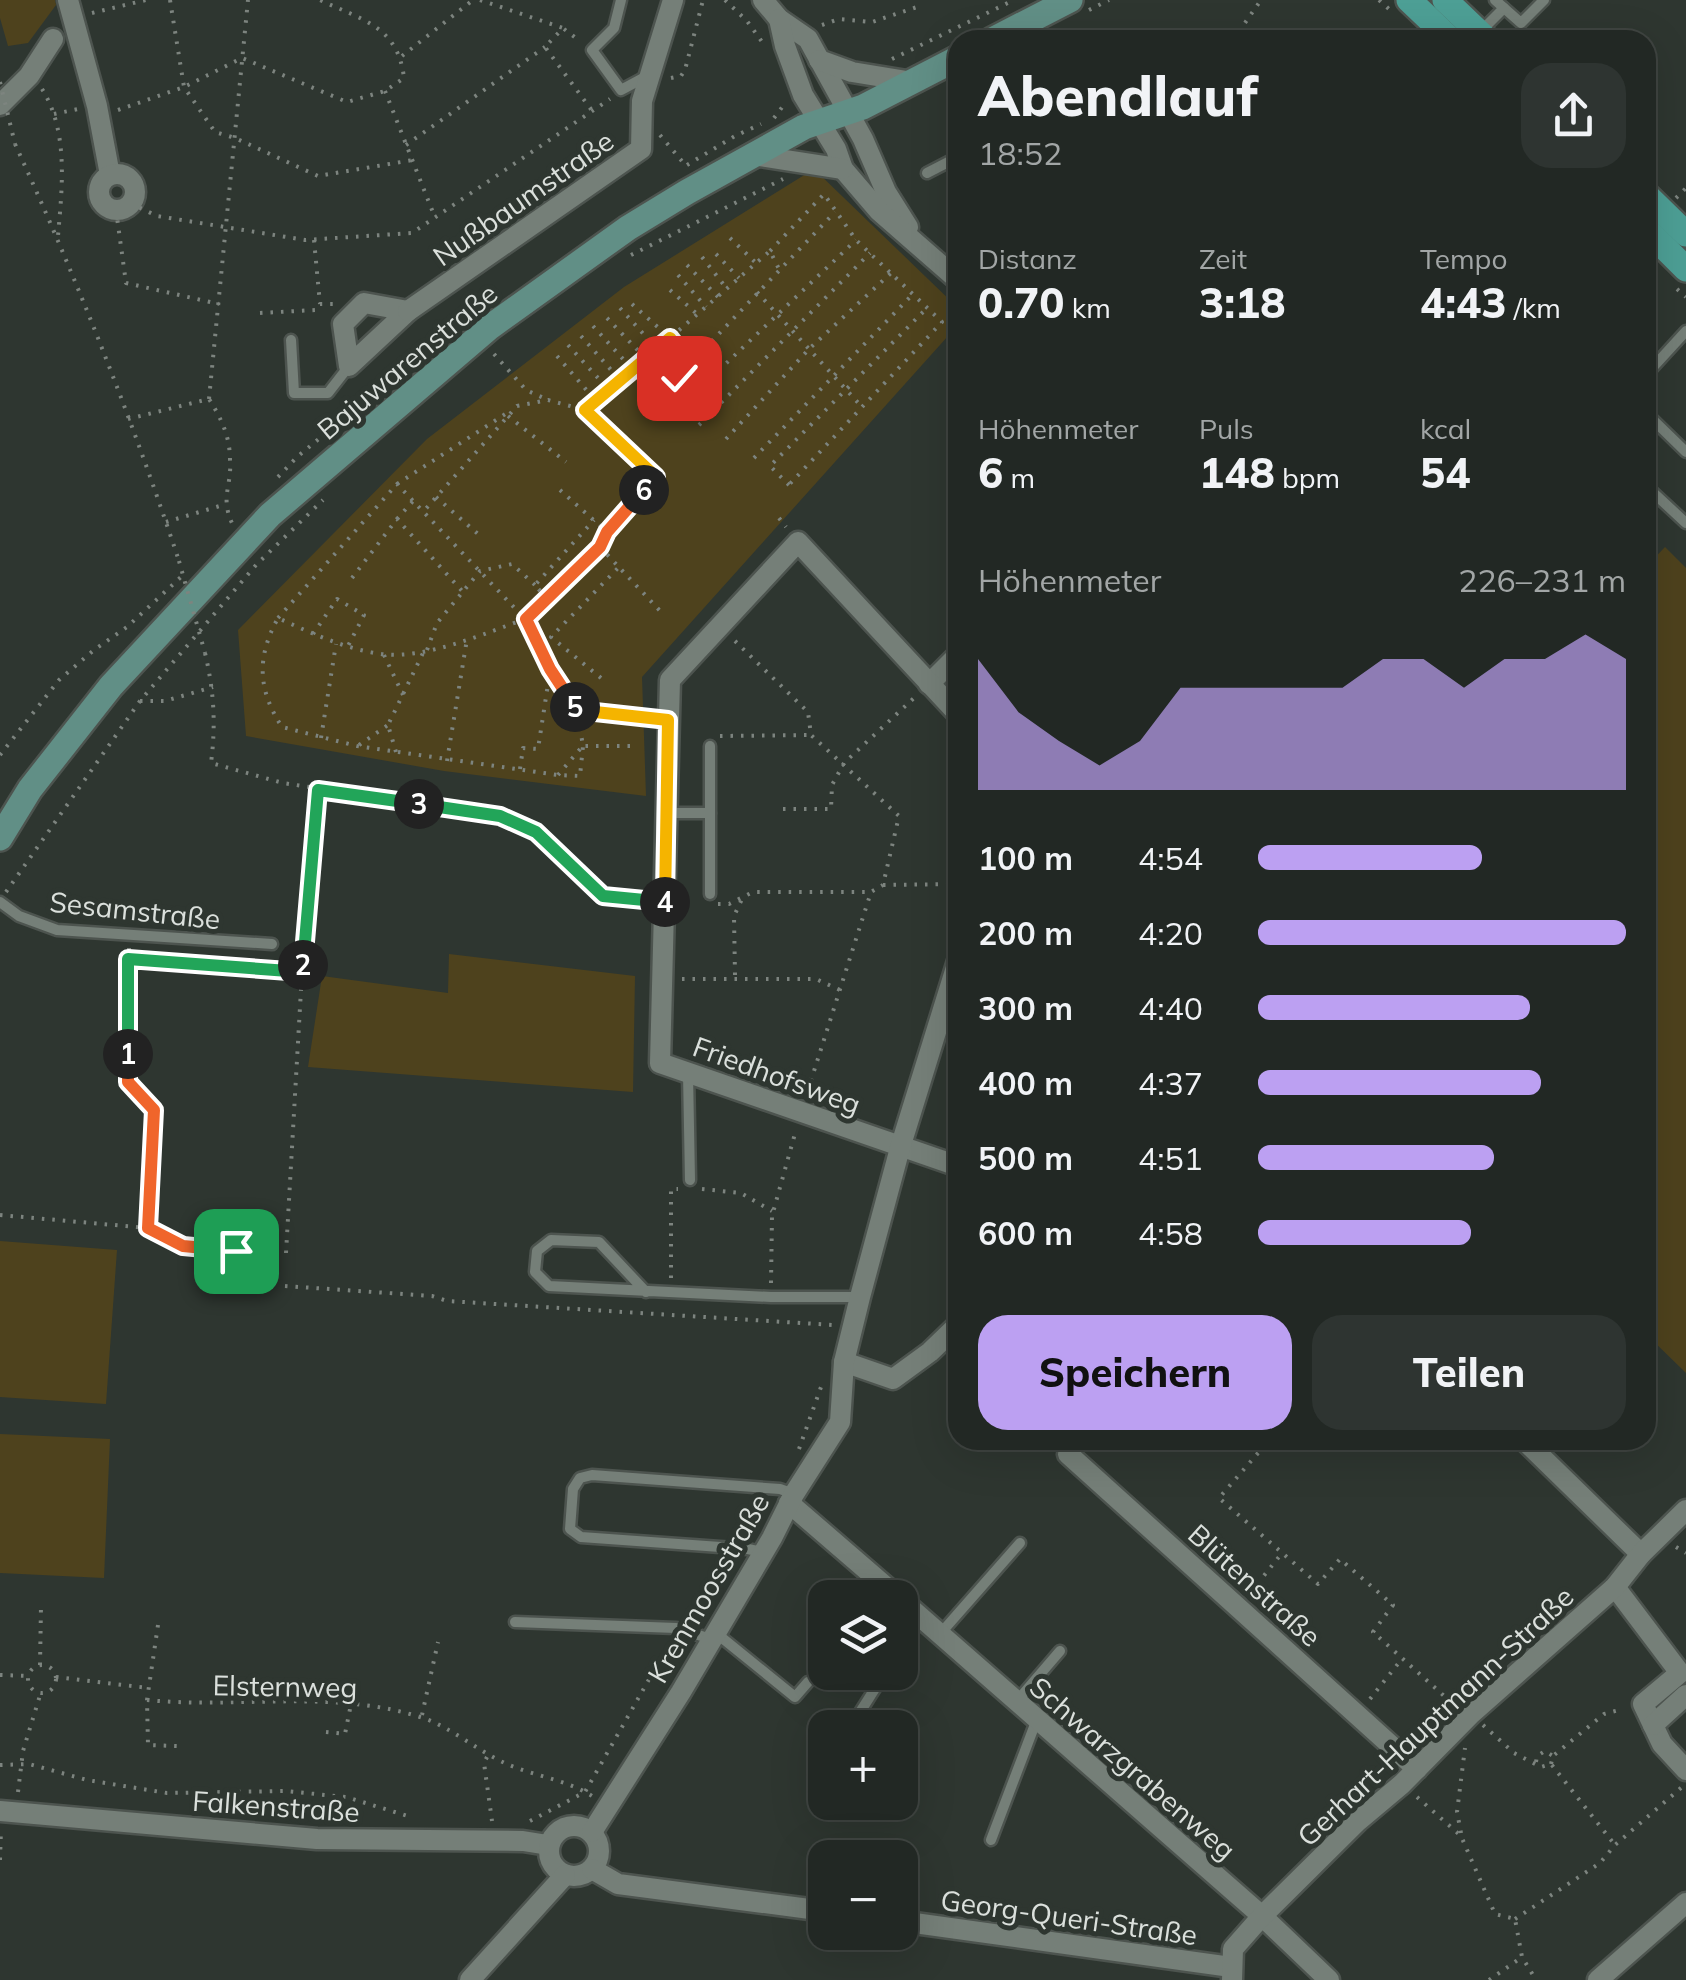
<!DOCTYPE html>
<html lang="de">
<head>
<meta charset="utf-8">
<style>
	:root { --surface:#222824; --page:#2e3431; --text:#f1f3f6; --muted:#a2a6a6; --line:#3f4441; --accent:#bca0f2 }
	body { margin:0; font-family:Mulish,sans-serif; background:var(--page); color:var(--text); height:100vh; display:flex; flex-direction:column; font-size:38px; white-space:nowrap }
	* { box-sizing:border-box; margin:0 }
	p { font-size:32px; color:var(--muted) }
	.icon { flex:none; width:55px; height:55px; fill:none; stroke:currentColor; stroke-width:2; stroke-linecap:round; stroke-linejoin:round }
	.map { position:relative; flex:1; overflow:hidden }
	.side { position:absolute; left:948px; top:30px; width:708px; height:1420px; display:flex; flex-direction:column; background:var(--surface); border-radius:30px; box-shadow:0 10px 40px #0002,0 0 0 2px var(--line) }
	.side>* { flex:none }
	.buttons { position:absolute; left:808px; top:1580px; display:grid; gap:20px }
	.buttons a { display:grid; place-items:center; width:110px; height:110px; border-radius:20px; background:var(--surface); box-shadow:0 10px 40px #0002,0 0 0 2px var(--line); font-size:50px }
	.pin { position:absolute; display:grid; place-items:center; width:85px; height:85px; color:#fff; margin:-42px; border-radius:20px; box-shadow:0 5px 15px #0006 }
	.km { position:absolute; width:50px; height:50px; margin:-25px; border-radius:50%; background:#222; color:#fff; font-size:28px; line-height:50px; text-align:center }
	.round { display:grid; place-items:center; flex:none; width:105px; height:105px; border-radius:30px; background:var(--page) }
	.headline { display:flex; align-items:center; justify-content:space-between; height:170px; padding:0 30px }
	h1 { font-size:55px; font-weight:800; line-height:75px }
	.figures { display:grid; grid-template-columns:repeat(3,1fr); gap:15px; height:170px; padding:10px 30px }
	.figures div { display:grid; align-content:center }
	.figures b { font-size:42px; font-weight:800 }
	.figures small { font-size:28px; font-weight:400 }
	.figures p { font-size:28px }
	.chart { height:280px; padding:20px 30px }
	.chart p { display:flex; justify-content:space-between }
	.chart svg { width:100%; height:180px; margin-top:10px; fill:var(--accent); opacity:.7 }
	.button { display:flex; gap:20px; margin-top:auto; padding:20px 30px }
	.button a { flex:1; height:115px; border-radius:30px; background:var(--accent); color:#111; font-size:40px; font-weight:800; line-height:115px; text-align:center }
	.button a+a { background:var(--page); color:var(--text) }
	ul { padding:0 30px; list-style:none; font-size:32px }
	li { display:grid; grid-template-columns:160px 120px 1fr; align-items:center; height:75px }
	li i { height:25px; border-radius:12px; background:var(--accent) }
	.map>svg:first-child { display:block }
	.green { fill:#4e421d }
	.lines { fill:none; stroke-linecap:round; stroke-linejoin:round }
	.lane-casing { stroke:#4d544f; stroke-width:15 }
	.street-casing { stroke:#4d544f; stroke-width:25 }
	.secondary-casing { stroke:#4d544f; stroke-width:30 }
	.primary-casing { stroke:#4d544f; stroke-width:30 }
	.path { stroke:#7d847f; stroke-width:4; stroke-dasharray:2.5 8; stroke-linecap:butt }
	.lane { stroke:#757f78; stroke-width:10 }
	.street { stroke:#757f78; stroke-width:20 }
	.secondary { stroke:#618f86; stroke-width:25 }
	.primary { stroke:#4d9f95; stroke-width:25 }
	.path-bridge { stroke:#7d847f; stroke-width:4; stroke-dasharray:2.5 8; stroke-linecap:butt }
	.split-1-casing { stroke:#fff; stroke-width:20 }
	.split-2-casing { stroke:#fff; stroke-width:20 }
	.split-3-casing { stroke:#fff; stroke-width:20 }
	.split-4-casing { stroke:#fff; stroke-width:20 }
	.split-5-casing { stroke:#fff; stroke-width:20 }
	.split-6-casing { stroke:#fff; stroke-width:20 }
	.split-7-casing { stroke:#fff; stroke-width:20 }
	.split-1 { stroke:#f0652b; stroke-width:12 }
	.split-2 { stroke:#22a559; stroke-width:12 }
	.split-3 { stroke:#22a559; stroke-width:12 }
	.split-4 { stroke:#22a559; stroke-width:12 }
	.split-5 { stroke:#f5b400; stroke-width:12 }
	.split-6 { stroke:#f0652b; stroke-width:12 }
	.split-7 { stroke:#f5b400; stroke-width:12 }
	.labels { text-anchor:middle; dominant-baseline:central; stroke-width:10; stroke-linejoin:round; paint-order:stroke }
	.street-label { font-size:28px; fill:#dbe0dc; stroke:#2e3630 }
</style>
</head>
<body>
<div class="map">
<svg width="1686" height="1980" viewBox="0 0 1686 1980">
	<rect width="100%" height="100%" fill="#2e3630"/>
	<!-- green -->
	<g class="green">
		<polygon points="0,0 55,0 56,5 28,43 8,46 0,18"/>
		<polygon points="814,169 957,307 957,326 642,677 646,796 444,771 246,736 238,630 427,439 624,287"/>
		<polygon points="1665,547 1686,568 1686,1373 1645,1333 1645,568"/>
		<polygon points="449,954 635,976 633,1092 308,1067 322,976 448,993"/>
		<polygon points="0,1241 117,1250 106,1404 0,1397"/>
		<polygon points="0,1434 110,1439 104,1578 0,1573"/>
	</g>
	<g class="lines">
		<!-- lane casing -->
		<g class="lane-casing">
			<g id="lane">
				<polyline points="621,0 614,28 592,50 621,90 649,75"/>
				<polyline points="1504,8 1521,23 1544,0"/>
				<polyline points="1480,32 1504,8 1495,0"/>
				<polyline points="1285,40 1287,38"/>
				<polyline points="927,173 958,157"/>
				<polyline points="291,340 294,393 328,393 349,366"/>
				<polyline points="1645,376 1686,331"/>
				<polyline points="1645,412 1686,452"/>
				<polyline points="1645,485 1686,523"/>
				<polyline points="667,813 710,813"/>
				<polyline points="710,894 710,746"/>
				<polyline points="0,902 19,916 57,930 272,944"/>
				<polyline points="688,1073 690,1180"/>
				<polyline points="646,1292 599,1242 551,1240 537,1251 535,1272 549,1286 771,1297 859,1297"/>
				<polyline points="762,1552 748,1549 581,1537 570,1529 573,1489 580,1478 592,1475 780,1489 794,1494"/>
				<polyline points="515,1622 676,1628 711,1639"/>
				<polyline points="716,1633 795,1697 808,1682"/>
				<polyline points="940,1634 1020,1543"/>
				<polyline points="1017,1701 1060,1651"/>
				<polyline points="850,1728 876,1687 873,1672"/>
				<polyline points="991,1840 1037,1719"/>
			</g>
		</g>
		<!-- street casing -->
		<g class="street-casing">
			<g id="street">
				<polyline points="68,0 97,106 110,175"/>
				<polyline points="763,0 779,19 808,39 863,139 886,192 908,227"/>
				<polyline points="779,19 785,46 803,95 836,149 843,169 879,211 958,280"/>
				<polyline points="819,60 852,72 913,82"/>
				<polyline points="0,105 29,76 53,39"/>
				<polyline points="753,155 843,169"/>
				<circle cx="117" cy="192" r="18"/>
				<polygon points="364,303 408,311 349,366 343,324"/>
				<polyline points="408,311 641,149 642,101 673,0"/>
				<polyline points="929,684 958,655"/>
				<polyline points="958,714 798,542 670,680 660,1063 958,1166"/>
				<polyline points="844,1362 893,1379 930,1352 958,1325"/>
				<polyline points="1077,1440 1068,1454 1417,1769"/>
				<polyline points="1524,1440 1641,1554"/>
				<polyline points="789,1503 899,1598"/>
				<polyline points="1615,1587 1680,1673 1643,1704 1662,1744 1686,1770"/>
				<polyline points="900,1599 1262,1916 1329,1980"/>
				<polyline points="1653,1725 1686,1695"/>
				<polyline points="0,1811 317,1839 523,1841 548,1845"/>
				<circle cx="574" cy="1851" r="25"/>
				<polyline points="592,1832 681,1692 772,1538 794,1494 840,1422 844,1362 860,1297 900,1148 958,961"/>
				<polyline points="592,1869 618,1884 825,1911"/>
				<polyline points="900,1921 1231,1967"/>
				<polyline points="470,1980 565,1875"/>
				<polyline points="1232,1980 1233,1949 1262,1916 1358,1821 1402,1784 1471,1714 1615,1587 1641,1554 1686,1510"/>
				<polyline points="1598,1980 1686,1903"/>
			</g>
		</g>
		<!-- secondary casing -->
		<g class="secondary-casing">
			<g id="secondary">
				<polyline points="992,40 1070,0"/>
				<polyline points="0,838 30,789 111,686 270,515 490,327 628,228 687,192 804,127 863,107 958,58"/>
			</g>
		</g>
		<!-- primary casing -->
		<g class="primary-casing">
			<g id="primary">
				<polyline points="1409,0 1451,40"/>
				<polyline points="1445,0 1487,40"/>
				<polyline points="1645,194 1686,234"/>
				<polyline points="1645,228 1686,269"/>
			</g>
		</g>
		<!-- path -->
		<g class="path">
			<polyline points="170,0 184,87 215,132 235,138 318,176 413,160"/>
			<polyline points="480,0 563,28 545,47 593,112"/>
			<polyline points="725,0 747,21 765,46"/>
			<polyline points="1379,0 1390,10"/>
			<polyline points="1089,10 1109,0"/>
			<polyline points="92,13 146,0"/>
			<polyline points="822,25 839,19 872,22 923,5"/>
			<polyline points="564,29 580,41"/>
			<polyline points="1233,40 1261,0"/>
			<polyline points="402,56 473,0"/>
			<polyline points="892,59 1014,0"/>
			<polyline points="671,78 681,76 685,70 703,0"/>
			<path d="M42,89c27,43 20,99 16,147"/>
			<polyline points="385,91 434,215"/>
			<path d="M118,110l66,-23 58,-29 105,44 38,-11 19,-13c-6,-52 -42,-58 -84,-78"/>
			<polyline points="54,114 78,109"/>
			<polyline points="774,118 786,102"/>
			<polyline points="660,135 686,166"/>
			<path d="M15,144c62,135 117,275 164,417"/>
			<polyline points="406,145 545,47"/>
			<polyline points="687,165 735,136 761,124"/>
			<polyline points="1676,198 1686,188"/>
			<polyline points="130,203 157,216 305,240 412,233 610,99"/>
			<polyline points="116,210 126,283 219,304"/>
			<polyline points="730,238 756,263"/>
			<polyline points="314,240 320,304"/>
			<polyline points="770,251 824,194 856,240 942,322 786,488"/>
			<polyline points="716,254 739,278"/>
			<polyline points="631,255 783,179"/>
			<polyline points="702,257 727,289"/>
			<polyline points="687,265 718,297"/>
			<polyline points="678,275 706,307"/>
			<polyline points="1677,289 1686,297"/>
			<polyline points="670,290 697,314"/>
			<polyline points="757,292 862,407"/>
			<polyline points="632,304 670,338 770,251 779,269"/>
			<polyline points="620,308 657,349"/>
			<polyline points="260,313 316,310 320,304 335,304"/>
			<polyline points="607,318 646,359"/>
			<polyline points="593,326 633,370"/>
			<polyline points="581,336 620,380"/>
			<polyline points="568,345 609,390"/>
			<polyline points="494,354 526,390 548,400"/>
			<polyline points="557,356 596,401"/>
			<polyline points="690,364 835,212"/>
			<polyline points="696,392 856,240"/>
			<polyline points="209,399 248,0"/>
			<polyline points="586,409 670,338 690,364 679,378"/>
			<polyline points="508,416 566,462"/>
			<path d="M128,419l81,-20c12,19 21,37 21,61 2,26 -10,37 2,63"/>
			<polyline points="699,425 870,253"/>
			<polyline points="726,439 809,349 891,273"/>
			<polyline points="754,458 913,294"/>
			<polyline points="278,477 297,457 465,318"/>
			<polyline points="397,484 510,411"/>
			<polyline points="789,485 770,466 927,308"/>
			<polyline points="560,490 607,532"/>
			<polyline points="436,497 478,534"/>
			<polyline points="779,518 786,527"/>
			<polyline points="397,519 413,501"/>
			<polyline points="166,522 223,505"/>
			<polyline points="600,547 663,614"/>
			<polyline points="352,578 397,519 463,592"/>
			<polyline points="547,599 535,585 594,520"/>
			<polyline points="278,618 397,484 525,619 600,547 607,532 656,477 585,410 548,400 517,406 423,512"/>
			<polyline points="313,634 337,599 364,615 348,646"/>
			<polyline points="735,641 808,712 811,735 899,816 883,885 871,892 807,1093"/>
			<polyline points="427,650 437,623 480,571 512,564 535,585"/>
			<path d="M205,653c9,38 11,71 6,110l72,20 217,33 36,16 67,63 41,5"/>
			<polyline points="384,655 403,695"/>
			<polyline points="601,678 551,637 619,567"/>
			<polyline points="140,701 165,701 213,687"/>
			<path d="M577,710l-27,-41 -25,-50c-39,14 -101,41 -144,35 -36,-5 -70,-21 -103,-36 -22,40 -20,72 4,109l75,19 201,29 22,1 3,-30"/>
			<polyline points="720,736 811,735"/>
			<polyline points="321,738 336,644"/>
			<polyline points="359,745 388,725"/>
			<polyline points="630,746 583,746 577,710 649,718"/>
			<polyline points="396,752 388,725 424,651"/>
			<polyline points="0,755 59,680 94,650 127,627 181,577"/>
			<polyline points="447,761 467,639"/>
			<polyline points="520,769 523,748 538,749 550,671"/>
			<polyline points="558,775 581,748"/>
			<polyline points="783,809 831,809 832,785 844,763 915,697"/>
			<polyline points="883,885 958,884"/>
			<polyline points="6,892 140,701 256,565 323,500"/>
			<polyline points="718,904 729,904 753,892 871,892"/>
			<polyline points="129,948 128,1083 154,1110 148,1228"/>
			<polyline points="128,959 302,972"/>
			<polyline points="735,975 734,916 743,897"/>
			<polyline points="682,979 816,979 840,990"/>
			<polyline points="702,1189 741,1193 772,1211"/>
			<polyline points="0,1215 148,1228 183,1246 236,1251"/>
			<polyline points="286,1253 302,972 319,790"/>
			<polyline points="671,1278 671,1189 678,1189"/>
			<polyline points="771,1283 772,1216 796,1130"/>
			<polyline points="285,1286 432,1296 447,1301 833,1325"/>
			<polyline points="1265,1445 1219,1498 1318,1584 1340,1559 1393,1605 1373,1632 1453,1704"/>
			<polyline points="799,1449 821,1387"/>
			<polyline points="1676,1547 1686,1553"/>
			<polyline points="1251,1592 1282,1553"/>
			<polyline points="158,1625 147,1700 148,1745 177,1746"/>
			<polyline points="40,1665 41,1606"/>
			<circle cx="42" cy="1679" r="14"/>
			<polyline points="0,1675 29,1676"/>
			<polyline points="56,1677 149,1688"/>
			<polyline points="1370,1699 1401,1660"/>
			<path d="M147,1700c89,9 186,-11 273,17 30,9 57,34 87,47 27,12 60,16 85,32"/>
			<polyline points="422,1715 438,1642"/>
			<polyline points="1483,1725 1514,1753 1541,1767 1551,1764 1615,1845"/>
			<polyline points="326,1732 345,1734 351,1704"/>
			<polyline points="487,1757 484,1763 492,1821"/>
			<polyline points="1536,1762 1537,1756 1545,1751 1553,1756"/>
			<polyline points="1551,1764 1553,1756 1604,1714 1623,1709"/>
			<polyline points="0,1765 29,1764 87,1780 167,1793 285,1791 346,1797 411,1817"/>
			<polyline points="18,1792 23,1751 41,1692"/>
			<polyline points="1417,1797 1461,1836 1495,1914 1515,1919 1522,1957 1536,1980"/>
			<polyline points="530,1821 585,1792 668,1646 687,1647"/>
			<polyline points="1461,1833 1457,1812 1465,1748"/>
			<polyline points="0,1860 1,1829"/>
			<polyline points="1515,1919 1600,1863 1615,1845 1682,1787"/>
			<polyline points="1489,1980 1522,1957"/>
		</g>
		<!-- lane -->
		<use href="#lane" class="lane"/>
		<!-- street -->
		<use href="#street" class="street"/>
		<!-- secondary -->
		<use href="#secondary" class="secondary"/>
		<!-- primary -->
		<use href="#primary" class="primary"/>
		<!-- path-bridge -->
		<g class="path-bridge">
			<polyline points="0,82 15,144"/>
			<polyline points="179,561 205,653"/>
		</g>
	</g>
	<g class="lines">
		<!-- split-1 casing -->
		<g class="split-1-casing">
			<polyline id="split-1" points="128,1054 128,1082 154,1110 148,1228 183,1246 236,1251"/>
		</g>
		<!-- split-2 casing -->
		<g class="split-2-casing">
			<polyline id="split-2" points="128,1054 128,959 302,972 303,965"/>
		</g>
		<!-- split-3 casing -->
		<g class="split-3-casing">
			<polyline id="split-3" points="303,965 318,790 419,804"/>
		</g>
		<!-- split-4 casing -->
		<g class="split-4-casing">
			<polyline id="split-4" points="419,804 500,816 536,832 603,896 665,902"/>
		</g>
		<!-- split-5 casing -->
		<g class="split-5-casing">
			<polyline id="split-5" points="575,707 577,710 668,720 665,902"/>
		</g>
		<!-- split-6 casing -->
		<g class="split-6-casing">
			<polyline id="split-6" points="575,707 550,669 526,619 600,547 607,532 644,490"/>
		</g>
		<!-- split-7 casing -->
		<g class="split-7-casing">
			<polyline id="split-7" points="644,490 656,477 585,410 670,338 690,364 679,378"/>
		</g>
		<!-- split-1 -->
		<use href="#split-1" class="split-1"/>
		<!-- split-2 -->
		<use href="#split-2" class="split-2"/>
		<!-- split-3 -->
		<use href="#split-3" class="split-3"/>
		<!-- split-4 -->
		<use href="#split-4" class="split-4"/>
		<!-- split-5 -->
		<use href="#split-5" class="split-5"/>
		<!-- split-6 -->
		<use href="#split-6" class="split-6"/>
		<!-- split-7 -->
		<use href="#split-7" class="split-7"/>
	</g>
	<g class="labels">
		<!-- street labels -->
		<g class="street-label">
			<text transform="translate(523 198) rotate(-35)">Nußbaumstraße</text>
			<text transform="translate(407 361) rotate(-40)">Bajuwarenstraße</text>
			<text transform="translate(135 910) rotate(6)">Sesamstraße</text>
			<text transform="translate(777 1075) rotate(20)">Friedhofsweg</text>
			<text transform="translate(1255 1585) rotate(42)">Blütenstraße</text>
			<text transform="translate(708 1588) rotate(-60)">Krenmoosstraße</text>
			<text transform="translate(285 1686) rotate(1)">Elsternweg</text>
			<text transform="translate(1435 1716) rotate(-43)">Gerhart-Hauptmann-Straße</text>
			<text transform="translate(1133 1768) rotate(41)">Schwarzgrabenweg</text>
			<text transform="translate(276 1806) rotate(4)">Falkenstraße</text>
			<text transform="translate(1069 1917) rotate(8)">Georg-Queri-Straße</text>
		</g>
	</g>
</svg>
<div class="buttons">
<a><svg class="icon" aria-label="layers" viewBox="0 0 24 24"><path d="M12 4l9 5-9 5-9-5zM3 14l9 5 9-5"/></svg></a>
<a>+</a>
<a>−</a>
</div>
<div class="pin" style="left:236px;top:1251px;background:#1e9e55"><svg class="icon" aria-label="arrive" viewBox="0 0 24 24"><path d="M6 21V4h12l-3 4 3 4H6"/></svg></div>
<div class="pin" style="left:679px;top:378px;background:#d93025"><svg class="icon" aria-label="check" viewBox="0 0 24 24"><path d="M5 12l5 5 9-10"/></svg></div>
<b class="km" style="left:128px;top:1054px">1</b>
<b class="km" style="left:303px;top:965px">2</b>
<b class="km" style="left:419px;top:804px">3</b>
<b class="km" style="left:665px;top:902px">4</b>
<b class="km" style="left:575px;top:707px">5</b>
<b class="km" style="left:644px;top:490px">6</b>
<section class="side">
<div class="headline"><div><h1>Abendlauf</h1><p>18:52</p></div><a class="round"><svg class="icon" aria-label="share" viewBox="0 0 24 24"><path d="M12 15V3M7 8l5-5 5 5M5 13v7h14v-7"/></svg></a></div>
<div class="figures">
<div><p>Distanz</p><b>0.70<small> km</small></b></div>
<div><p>Zeit</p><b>3:18</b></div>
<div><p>Tempo</p><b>4:43<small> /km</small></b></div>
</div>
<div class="figures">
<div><p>Höhenmeter</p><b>6<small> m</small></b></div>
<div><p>Puls</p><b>148<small> bpm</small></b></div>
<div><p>kcal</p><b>54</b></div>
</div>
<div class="chart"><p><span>Höhenmeter</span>226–231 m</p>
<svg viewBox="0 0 160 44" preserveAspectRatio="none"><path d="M0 44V12L10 25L20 32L30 38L40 32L50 19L60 19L70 19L80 19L90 19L100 12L110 12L120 19L130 12L140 12L150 6L160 12V44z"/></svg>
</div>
<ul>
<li><b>100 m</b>4:54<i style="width:61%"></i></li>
<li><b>200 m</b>4:20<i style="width:100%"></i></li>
<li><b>300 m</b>4:40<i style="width:74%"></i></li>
<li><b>400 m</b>4:37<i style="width:77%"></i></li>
<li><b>500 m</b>4:51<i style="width:64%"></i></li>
<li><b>600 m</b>4:58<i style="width:58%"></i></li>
</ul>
<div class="button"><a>Speichern</a><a>Teilen</a></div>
</section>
</div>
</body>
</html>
